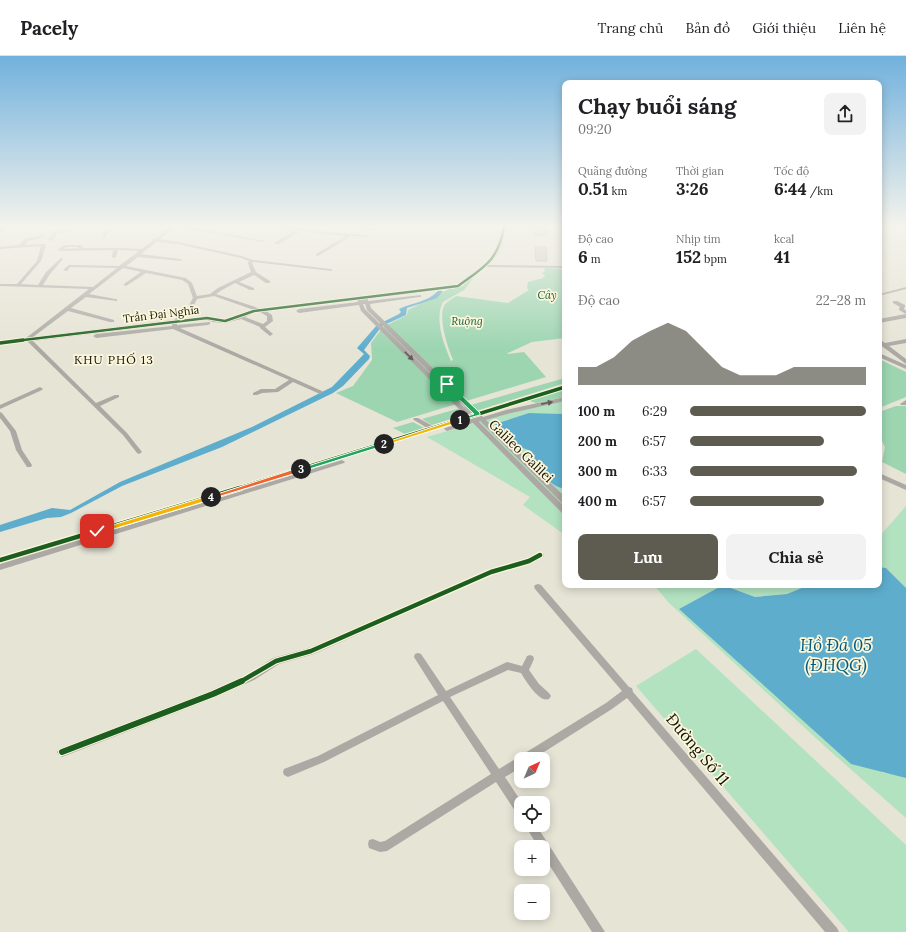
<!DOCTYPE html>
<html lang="vi">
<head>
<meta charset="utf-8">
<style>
	:root { --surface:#fff; --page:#f2f2f2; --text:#202124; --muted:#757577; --line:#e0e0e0; --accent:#5e5c51 }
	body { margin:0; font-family:Lora,serif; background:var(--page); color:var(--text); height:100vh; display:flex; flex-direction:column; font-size:15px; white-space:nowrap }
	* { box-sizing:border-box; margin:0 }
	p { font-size:13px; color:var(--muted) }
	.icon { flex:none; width:22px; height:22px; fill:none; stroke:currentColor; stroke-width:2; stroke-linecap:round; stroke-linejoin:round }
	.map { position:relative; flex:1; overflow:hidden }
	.side { position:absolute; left:562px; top:24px; width:320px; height:508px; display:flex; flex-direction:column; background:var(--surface); border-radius:8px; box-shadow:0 2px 10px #0003 }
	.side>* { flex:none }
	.needle { width:26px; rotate:44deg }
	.controls { position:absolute; left:514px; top:696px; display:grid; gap:8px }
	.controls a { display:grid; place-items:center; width:36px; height:36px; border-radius:8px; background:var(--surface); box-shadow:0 2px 10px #0003; font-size:20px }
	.pin { position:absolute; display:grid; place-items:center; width:34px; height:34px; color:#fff; margin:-17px; border-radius:8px; box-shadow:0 2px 6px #0006 }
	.km { position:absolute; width:20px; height:20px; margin:-10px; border-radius:50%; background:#222; color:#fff; font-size:11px; line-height:20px; text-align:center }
	.round { display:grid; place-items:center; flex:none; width:42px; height:42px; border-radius:8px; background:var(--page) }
	.headline { display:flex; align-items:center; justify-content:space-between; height:68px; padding:0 16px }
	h1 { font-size:22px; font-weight:700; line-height:30px }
	.figures { display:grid; grid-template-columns:repeat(3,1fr); gap:6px; height:68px; padding:4px 16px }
	.figures div { display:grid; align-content:center }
	.figures b { font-size:17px; font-weight:700 }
	.figures small { font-size:11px; font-weight:400 }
	.figures p { font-size:11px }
	.chart { height:112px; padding:8px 16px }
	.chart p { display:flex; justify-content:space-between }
	.chart svg { width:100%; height:72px; margin-top:4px; fill:var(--accent); opacity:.7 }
	.primary-button { display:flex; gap:8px; margin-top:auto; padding:8px 16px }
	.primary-button a { flex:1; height:46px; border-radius:8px; background:var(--accent); color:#fff; font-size:16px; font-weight:700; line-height:46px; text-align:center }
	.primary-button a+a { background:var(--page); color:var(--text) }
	ul { padding:0 16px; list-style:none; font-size:13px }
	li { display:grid; grid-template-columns:64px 48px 1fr; align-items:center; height:30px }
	li i { height:10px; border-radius:5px; background:var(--accent) }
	header { display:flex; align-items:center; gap:24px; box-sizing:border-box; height:56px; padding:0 20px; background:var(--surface); border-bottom:1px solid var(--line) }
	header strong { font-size:19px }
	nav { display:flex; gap:22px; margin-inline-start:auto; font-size:14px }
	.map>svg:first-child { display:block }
	.green { fill:#b2e2c0 }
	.forest { fill:#9dd5b1 }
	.water { fill:#5eadcd }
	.building { fill:#c9c5c2; stroke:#b1acaa }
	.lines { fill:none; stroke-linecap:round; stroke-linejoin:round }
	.minor { fill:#aca8a4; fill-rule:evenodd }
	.cycleway-far3-casing { stroke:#fcf6da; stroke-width:4 }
	.cycleway-far2-casing { stroke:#fcf6da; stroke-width:5.5 }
	.cycleway-far1-casing { stroke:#fcf6da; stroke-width:7 }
	.cycleway-casing { stroke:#fcf6da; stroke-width:8 }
	.cycleway-far3 { stroke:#1b5e20; stroke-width:2.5 }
	.cycleway-far2 { stroke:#1b5e20; stroke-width:3.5 }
	.cycleway-far1 { stroke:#1b5e20; stroke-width:4.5 }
	.cycleway { stroke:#1b5e20; stroke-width:6 }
	.oneway { fill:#605e57 }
	.split-1 { fill:#22a559; stroke:#fff }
	.split-2 { fill:#f5b400; stroke:#fff }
	.split-3 { fill:#22a559; stroke:#fff }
	.split-4 { fill:#f0652b; stroke:#fff }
	.split-5 { fill:#f5b400; stroke:#fff }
	.labels { text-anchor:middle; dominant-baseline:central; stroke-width:3.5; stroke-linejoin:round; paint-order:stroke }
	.far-park-label { font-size:11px; font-style:italic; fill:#196442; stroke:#fcf6da }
	.far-street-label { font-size:11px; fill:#15130a; stroke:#fcf6da }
	.far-neighbourhood-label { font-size:12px; letter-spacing:1px; fill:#15130a; stroke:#fcf6da }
	.street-label { font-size:13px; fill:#15130a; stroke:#fcf6da }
	.near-street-label { font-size:16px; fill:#15130a; stroke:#fcf6da }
	.near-water-label { font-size:17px; font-style:italic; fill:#035a7e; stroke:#fcf6da }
</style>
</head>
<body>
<header>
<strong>Pacely</strong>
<nav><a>Trang chủ</a><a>Bản đồ</a><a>Giới thiệu</a><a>Liên hệ</a></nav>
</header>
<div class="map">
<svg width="906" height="876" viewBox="0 0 906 876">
	<rect width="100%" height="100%" fill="#e6e4d5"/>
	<!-- green -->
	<g class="green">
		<path d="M565,345v13l-36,-1 -34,11 16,12 1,8 19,7c9,17 14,34 34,38v46l-42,-30 7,-8 -103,-60 103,-30z"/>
		<polygon points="906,450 906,532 886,512 879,511 879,481"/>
		<polygon points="654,529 723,529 679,553 883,717 897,718 906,722 906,762 830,695 668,546"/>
		<polygon points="724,529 809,529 787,538 755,541"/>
		<polygon points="696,593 906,789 906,876 849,876 636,630"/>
	</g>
	<!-- forest -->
	<g class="forest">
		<path d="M545,212l20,1v69l-33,4 -24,11 -2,-2 -15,2 15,-2 2,3 16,-2 22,25 -149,45 -61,-29 17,-7 19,-26 -1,-17 12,-16 24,-12 1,-5 41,-21 14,-3 8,-9 2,1 -9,12 -21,12c-9,17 1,43 8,59l2,-1c-5,-12 -15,-41 -9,-54 2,-4 8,-7 12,-10l52,7 21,-13 -2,-2 1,-6 15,-4 2,-2 -3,-3 2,-1z"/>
		<polygon points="879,303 906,316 906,341 879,352"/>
		<polygon points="565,322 565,327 432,369 422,363"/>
		<polygon points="565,332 565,341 536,347 530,345 530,343"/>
		<polygon points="896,350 906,350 906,418 882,406 885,391 879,379 879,356"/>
		<polygon points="413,366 424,372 405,378 393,372"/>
	</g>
	<!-- water -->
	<g class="water">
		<path d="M438,235h5l-6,7 -30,10 -1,7 -24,11 -18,24 6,6 -1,3 -26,27 -10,7 -111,54 -100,39 -51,27 -10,4 -14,1 -47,14v-7l52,-17 18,2 50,-28 132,-55 80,-40 32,-33 -7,-6 20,-23 22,-11 2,-2 -2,-3c14,-7 27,-6 39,-18z"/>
		<path d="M529,357l36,1v75c-20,-4 -25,-21 -34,-38l-19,-7 -1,-8 -15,-5 -1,-7z"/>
		<polygon points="879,511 886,512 906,532 906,722 851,708 679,553 723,529 755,541 787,538 809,529 879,529"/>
	</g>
	<!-- building -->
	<g class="building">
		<rect x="535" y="171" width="11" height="9"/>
		<polygon points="535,191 546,191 547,205 536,205"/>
	</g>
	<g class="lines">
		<!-- minor -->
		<g class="minor">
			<polygon points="3,171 7,171 0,177 0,174"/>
			<polygon points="109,171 113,171 107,177 105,182 103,182 103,177"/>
			<polygon points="117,171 122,171 118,173 116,172"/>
			<path d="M171,171h4l-15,12 18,3 64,14 11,4 78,9 2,1 -2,1 -78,-9 -1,1 4,9 14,9v2h-4l-12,-8 -15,7 15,6v2h-4l-15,-7 -13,7 -6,4 45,15 196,-24 26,-20 10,-11 6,-10 3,-17h4c-3,18 -5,24 -17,38l76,1v2l-79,-1 -26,20 -92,12v2l53,-6v2h-2l-49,7 1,4 107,104 87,-27v4l-84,26 2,2 23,-7 59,-13v4l-58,13 -21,6 79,77v6h-3l-82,-82 -1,1 86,85v6h-3l-89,-90 -26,8 -3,-2 1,-1 25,-8 -1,-1 -226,71 -243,73v-6l239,-71 188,-58 -13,-8 -1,-1 1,-1h4l15,8 33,-10 -105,-105 -2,-6 -60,8 -3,-2 3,-2 59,-7 -1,-2 -91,11 6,4 1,6 -8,6 8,7 -3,2 -10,-8v-1l-19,-8 -16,4 -12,-1 -6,-2 -30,3v2l33,-3v2l-2,1 -28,3 142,63 1,1 -3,2 -27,-12 -15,10 -16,1 -5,2h-4v-2l8,-4h14l14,-9 -116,-51 -77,9 -3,-2 3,-2 76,-8v-2l-139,17 63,62 19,-8h4v2l-19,9 27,27 15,19 -3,2 -2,-1 -14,-18 -96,-94 -27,4v-4l26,-3 63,-49 -89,-3v-2h17l20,-23 4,-15 -41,3v-2l19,-2 6,-6 18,-4v2l-14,4 -5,4 20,-1 2,1 -5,16 -20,23 17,1 8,-13 15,-14 2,1 -13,15 -7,11 50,2 24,-19 -47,-1 -3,4 -4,-1 6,-5 50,1 20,-15 -21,-1 -2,7 -2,1 -2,-1 1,-7 -53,1 -2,-1v-1l7,-4h16l2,1 -1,2h41l19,1 10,-8v-2h3zM157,186l21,2 63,14 8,3 -1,2 3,9 -33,16 -8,6 -13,2 -5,-13 -6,-5 -60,-12 12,-9 44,4v-1l-2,-1 -39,-5zM66,191h12v1l-14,1zM123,212l18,4 -17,12v1l2,1 20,-13 36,7 6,4 5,14 -6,11 -13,11 -141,17 35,-26 42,11h4v-2l-43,-12 15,-11 31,4v-2h-2l-26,-5zM214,240l40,14 -19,7 -10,3 -11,-1 -7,-3 -26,4 10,-9 6,-12zM363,248h2l2,6 105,104h-1l-106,-105zM255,256h5l7,4v5l-4,3 -18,-7z"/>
			<polygon points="180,171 188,171 265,185 263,186"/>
			<polygon points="275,171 293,171 288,174"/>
			<polygon points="297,171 316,175 366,179 368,180 366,181 351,180 318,200 316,199 316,198 346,180 316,177 303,174 279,188 275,188 275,186 298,173 295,172"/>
			<polygon points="358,171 368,171 378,173 376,174"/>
			<polygon points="71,174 72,174 72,176 57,177 52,185 48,184 55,175"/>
			<polygon points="906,231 906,233 879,240 879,238"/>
			<polygon points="893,245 897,245 905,249 905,250 904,253 906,255 906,262 879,267 879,263 906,258 899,254 899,253 900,251 893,247"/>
			<polygon points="879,283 885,287 906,283 906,287 889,290 906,303 906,308 879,288"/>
			<polygon points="879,297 906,309 906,313 879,301"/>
			<polygon points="40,331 43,333 42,334 0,353 0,349"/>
			<polygon points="906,344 906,349 901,349 900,348"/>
			<polygon points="0,356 2,357 16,375 22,394 32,409 31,411 27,411 16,394 10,375 0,362"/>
			<polygon points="342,404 345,406 344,407 0,514 0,508"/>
			<polygon points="879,417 906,429 906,434 879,422"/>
			<polygon points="540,496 543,497 544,499 543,501 532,507 493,518 314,598 279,608 254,624 216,641 62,701 59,699 57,696 59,693 210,635 248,618 273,602 309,592 488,514 526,503"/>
			<path d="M538,528l3,1 88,102 3,1 1,4 204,236 2,4h-14l-198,-234 -15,11 -79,50h-12v8l-16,10 17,26h-1v12l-4,-1 -21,-32 -109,69 -7,1 -11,-4 -1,-4 1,-4 4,-1 7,3 5,-1 106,-67 -48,-73 -119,61 -36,15 -4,-2 -1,-3 1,-3 34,-13 120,-61 -24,-38 1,-3 3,-1 3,1 25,37 61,-29 15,4 5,-10 3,-1 3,1 1,3 -5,11 10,14 10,9 2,3 -2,3c-10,4 -23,-18 -28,-26l-13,-3 -58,27 49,72 107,-66 16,-12 -87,-102 -1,-2 1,-2z"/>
			<polygon points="525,769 536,769 605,876 592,876 543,799 543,791 538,791"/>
		</g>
		<!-- cycleway-far3 casing -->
		<g class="cycleway-far3-casing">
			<path id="cycleway-far3" d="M15,285l192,-23 18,3 29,-10 204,-25c26,-19 40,-25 46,-59"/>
		</g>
		<!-- cycleway-far2 casing -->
		<g class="cycleway-far2-casing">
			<g id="cycleway-far2">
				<polyline points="0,287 23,284"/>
				<polyline points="236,433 565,331"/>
			</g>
		</g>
		<!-- cycleway-far1 casing -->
		<g class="cycleway-far1-casing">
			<g id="cycleway-far1">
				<polyline points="0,504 240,432"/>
				<polyline points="240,626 276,605 311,595 491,516 529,505 540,499"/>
			</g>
		</g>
		<!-- cycleway casing -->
		<g class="cycleway-casing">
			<polyline id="cycleway" points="62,696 213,638 242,625"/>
		</g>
		<!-- cycleway-far3 -->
		<use href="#cycleway-far3" class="cycleway-far3"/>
		<!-- cycleway-far2 -->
		<use href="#cycleway-far2" class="cycleway-far2"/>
		<!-- cycleway-far1 -->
		<use href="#cycleway-far1" class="cycleway-far1"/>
		<!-- cycleway -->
		<use href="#cycleway" class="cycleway"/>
	</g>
	<!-- one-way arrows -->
	<defs><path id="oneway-solid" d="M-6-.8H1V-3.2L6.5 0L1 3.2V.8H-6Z"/></defs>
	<g class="oneway">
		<use href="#oneway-solid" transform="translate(409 300) rotate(45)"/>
		<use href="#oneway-solid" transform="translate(547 347) rotate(-11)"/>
	</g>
	<!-- sky -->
	<linearGradient id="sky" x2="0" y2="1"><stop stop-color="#71b1dd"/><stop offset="0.58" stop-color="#f4f3ec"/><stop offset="1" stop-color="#f4f3ec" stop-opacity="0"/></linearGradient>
	<rect width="906" height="293" fill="url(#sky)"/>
	<!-- split-1 -->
	<polygon class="split-1" points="445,327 449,327 480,357 480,359 458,365 458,363 474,358 445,330"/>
	<!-- split-2 -->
	<polygon class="split-2" points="460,362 462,365 386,389 381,388"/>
	<!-- split-3 -->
	<polygon class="split-3" points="384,386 387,388 386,389 303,415 298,413"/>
	<!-- split-4 -->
	<polygon class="split-4" points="301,411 304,413 303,415 211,443 208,441"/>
	<!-- split-5 -->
	<polygon class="split-5" points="211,439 214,441 213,443 97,478 93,475"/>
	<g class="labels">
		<!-- far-park labels -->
		<g class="far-park-label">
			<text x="547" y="239">Cây</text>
			<text x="467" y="265">Ruộng</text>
		</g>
		<!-- far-street labels -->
		<g class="far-street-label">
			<text transform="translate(161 258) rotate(-7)">Trần Đại Nghĩa</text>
		</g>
		<!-- far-neighbourhood labels -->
		<g class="far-neighbourhood-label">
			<text x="114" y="303">KHU PHỐ 13</text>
		</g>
		<!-- street labels -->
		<g class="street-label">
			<text transform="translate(521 395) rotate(44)">Galileo Galilei</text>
		</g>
		<!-- near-street labels -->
		<g class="near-street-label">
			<text transform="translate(698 693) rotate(50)">Đường Số 11</text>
		</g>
		<!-- near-water labels -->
		<g class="near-water-label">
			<text x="836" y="589">Hồ Đá 05<tspan x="836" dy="20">(ĐHQG)</tspan></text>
		</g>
	</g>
</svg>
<div class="controls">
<a><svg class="needle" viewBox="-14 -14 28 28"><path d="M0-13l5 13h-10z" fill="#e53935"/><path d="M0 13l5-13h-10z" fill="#757577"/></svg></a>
<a><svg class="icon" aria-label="locate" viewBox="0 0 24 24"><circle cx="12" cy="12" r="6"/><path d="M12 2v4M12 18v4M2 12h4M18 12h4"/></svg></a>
<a>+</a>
<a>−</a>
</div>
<div class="pin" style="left:447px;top:328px;background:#1e9e55"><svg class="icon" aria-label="arrive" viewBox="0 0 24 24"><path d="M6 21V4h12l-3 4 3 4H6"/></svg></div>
<div class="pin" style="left:97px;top:475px;background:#d93025"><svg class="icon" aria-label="check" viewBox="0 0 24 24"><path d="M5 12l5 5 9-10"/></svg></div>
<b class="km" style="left:460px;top:364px">1</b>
<b class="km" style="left:384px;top:388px">2</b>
<b class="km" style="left:301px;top:413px">3</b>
<b class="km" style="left:211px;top:441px">4</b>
<section class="side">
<div class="headline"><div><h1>Chạy buổi sáng</h1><p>09:20</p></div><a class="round"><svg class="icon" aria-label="share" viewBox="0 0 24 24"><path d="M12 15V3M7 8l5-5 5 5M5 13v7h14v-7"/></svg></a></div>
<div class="figures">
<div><p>Quãng đường</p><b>0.51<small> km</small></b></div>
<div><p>Thời gian</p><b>3:26</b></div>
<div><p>Tốc độ</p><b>6:44<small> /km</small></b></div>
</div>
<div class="figures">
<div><p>Độ cao</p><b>6<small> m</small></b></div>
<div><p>Nhịp tim</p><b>152<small> bpm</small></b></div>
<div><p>kcal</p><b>41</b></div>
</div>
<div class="chart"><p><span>Độ cao</span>22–28 m</p>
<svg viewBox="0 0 160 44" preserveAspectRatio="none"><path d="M0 44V33L10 33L20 27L30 17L40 11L50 6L60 11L70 22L80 33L90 38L100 38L110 38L120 33L130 33L140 33L150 33L160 33V44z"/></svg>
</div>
<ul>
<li><b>100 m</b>6:29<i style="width:100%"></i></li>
<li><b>200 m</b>6:57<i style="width:76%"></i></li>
<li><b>300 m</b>6:33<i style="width:95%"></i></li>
<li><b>400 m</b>6:57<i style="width:76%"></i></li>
</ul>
<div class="primary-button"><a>Lưu</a><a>Chia sẻ</a></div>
</section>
</div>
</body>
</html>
